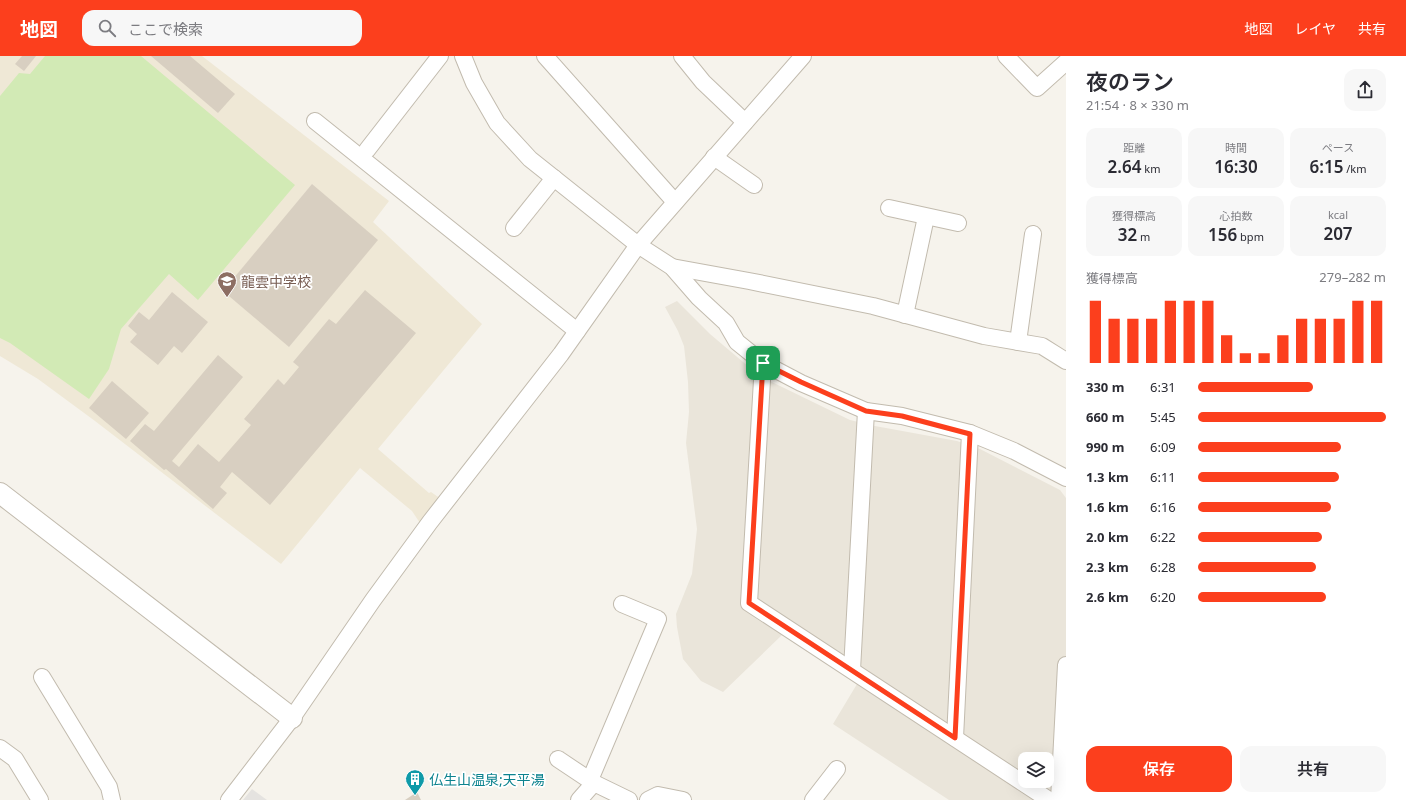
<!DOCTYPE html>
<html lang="ja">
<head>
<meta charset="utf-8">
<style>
	:root { --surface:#fff; --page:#f7f7f7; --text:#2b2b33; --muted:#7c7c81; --accent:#fc3f1d }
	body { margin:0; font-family:"Noto Sans","Noto Sans JP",sans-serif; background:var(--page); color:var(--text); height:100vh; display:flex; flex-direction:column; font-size:15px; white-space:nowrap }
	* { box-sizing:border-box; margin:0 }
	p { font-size:13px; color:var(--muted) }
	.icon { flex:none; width:22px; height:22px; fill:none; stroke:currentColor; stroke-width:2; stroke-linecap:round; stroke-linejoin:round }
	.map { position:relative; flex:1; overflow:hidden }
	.panel { display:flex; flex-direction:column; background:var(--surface); width:340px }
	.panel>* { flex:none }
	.fabs { position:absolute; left:1018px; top:696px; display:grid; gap:8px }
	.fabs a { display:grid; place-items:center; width:36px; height:36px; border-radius:8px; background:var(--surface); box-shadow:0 4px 16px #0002; font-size:20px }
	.pin { position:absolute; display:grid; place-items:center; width:34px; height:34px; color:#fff; margin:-17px; border-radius:8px; box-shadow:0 2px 6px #0006 }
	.round { display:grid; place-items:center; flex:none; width:42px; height:42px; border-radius:12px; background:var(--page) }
	.headline { display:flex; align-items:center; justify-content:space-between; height:68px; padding:0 20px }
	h1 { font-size:22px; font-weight:600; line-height:30px }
	.stats { display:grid; grid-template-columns:repeat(3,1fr); gap:6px; height:68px; padding:4px 20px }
	.stats div { display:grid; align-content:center; border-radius:10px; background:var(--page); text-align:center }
	.stats b { font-size:17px; font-weight:600 }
	.stats small { font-size:11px; font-weight:400 }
	.stats p { font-size:11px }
	.chart { height:112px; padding:8px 20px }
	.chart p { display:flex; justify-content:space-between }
	.chart svg { width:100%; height:72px; margin-top:4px; stroke:var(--accent); stroke-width:6 }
	.button { display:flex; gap:8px; margin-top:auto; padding:8px 20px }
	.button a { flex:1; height:46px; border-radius:12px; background:var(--accent); color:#fff; font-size:16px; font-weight:600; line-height:46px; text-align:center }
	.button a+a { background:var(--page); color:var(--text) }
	ul { padding:0 20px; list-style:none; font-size:13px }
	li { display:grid; grid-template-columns:64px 48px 1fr; align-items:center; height:30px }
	li i { height:10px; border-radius:5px; background:var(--accent) }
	header { display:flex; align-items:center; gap:24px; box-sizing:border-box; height:56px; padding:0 20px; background:var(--accent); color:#fff }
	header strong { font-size:19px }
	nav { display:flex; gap:22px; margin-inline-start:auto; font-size:14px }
	.search { width:280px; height:36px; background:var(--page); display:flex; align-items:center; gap:10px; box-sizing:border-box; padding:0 14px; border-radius:12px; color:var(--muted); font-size:15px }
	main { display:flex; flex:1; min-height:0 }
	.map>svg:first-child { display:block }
	.residential { fill:#eae5da; fill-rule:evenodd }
	.education { fill:#efe8d6 }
	.green { fill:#d2eab5 }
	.parking { fill:#e5e3e0 }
	.building { fill:#d8cfc1 }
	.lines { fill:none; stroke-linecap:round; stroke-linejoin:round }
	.minor-casing { stroke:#c2bbae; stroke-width:18 }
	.tertiary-casing { stroke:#c2bbae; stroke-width:22 }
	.minor { stroke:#fff; stroke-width:16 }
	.tertiary { stroke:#fff; stroke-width:20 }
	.route-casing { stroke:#fff; stroke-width:8 }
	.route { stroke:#fc3f1d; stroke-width:5 }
	.labels { text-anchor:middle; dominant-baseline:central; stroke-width:3.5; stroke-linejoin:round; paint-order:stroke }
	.education-label { font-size:14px; fill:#785e54; stroke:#fff; text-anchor:start }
	.culture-label { font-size:14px; fill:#0d838f; stroke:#fff; text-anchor:start }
</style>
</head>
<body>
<header>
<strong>地図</strong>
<div class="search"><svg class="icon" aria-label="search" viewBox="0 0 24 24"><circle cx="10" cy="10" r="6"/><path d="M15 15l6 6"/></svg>ここで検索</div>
<nav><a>地図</a><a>レイヤ</a><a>共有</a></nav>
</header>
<main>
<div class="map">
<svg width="1066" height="744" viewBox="0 0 1066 744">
	<rect width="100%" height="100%" fill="#f6f3ec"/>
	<!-- residential -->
	<path class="residential" d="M677,245l33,33 39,33 4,6 97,47 25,6 82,15 23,8 80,41 6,8v302h-117l-116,-76 24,-40 -75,-49 -59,57 -22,-11 -18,-22 -6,-32 -1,-13 16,-40 5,-45 -11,-86 3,-31 -1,-30 -4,-36 -6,-15 -13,-24zM1025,703h22v22h-22z"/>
	<!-- education -->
	<polygon class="education" points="0,0 202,0 389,145 373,166 482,268 378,393 429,437 431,436 441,443 422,470 412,455 360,412 281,508 95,365 38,323 0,300"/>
	<!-- green -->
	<polygon class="green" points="45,0 141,0 295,129 198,244 169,218 121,273 109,313 89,343 10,287 0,282 0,40 19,17 30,18"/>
	<!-- parking -->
	<polygon class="parking" points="252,733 267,744 243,744"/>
	<!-- building -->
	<g class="building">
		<polygon points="22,0 36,0 24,15 15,8"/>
		<polygon points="151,0 190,0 235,38 218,57"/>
		<polygon points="312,128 378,184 289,291 223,235"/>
		<polygon points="365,234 416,277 270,449 232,416 220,431 227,437 213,453 166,413 164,414 130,385 145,368 154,375 218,299 243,321 172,405 179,411 198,388 219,406 251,369 244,363 278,323 284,329 299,311 293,306 329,263 336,268"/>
		<polygon points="172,236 208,266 182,297 174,290 158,309 130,286 137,278 128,270 139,256 149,264"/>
		<polygon points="112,325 149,357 126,383 89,352"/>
		<polygon points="417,736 421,744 405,744"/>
	</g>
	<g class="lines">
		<!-- minor casing -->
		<g class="minor-casing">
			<g id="minor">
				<polyline points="463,0 474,27 497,67 530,103 638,189 672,211 699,242 726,267 737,286 763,307 801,327 866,355 902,360 970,377 1014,395 1066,422"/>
				<polyline points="545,0 675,146"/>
				<polyline points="682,0 703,26 745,66"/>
				<polyline points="1006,0 1037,32 1066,6"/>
				<polyline points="315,65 577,275"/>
				<polyline points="367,94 440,0"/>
				<polyline points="714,101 754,129"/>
				<polyline points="889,152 958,167"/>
				<polyline points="514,172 554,122"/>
				<polyline points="672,211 749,225 873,250 984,280 1042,290 1066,305"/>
				<polyline points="905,259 926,161"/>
				<polyline points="1018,286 1033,178"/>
				<polyline points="763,307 749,547 1049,744"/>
				<polyline points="852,614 866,355"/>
				<polyline points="42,621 109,731 112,744"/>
				<polyline points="955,682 970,377"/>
				<polyline points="0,692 15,703 40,744"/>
				<polyline points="558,703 594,727"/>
				<polyline points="590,724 658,563 622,548"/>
				<polyline points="229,744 292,662 373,544 430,466 561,298 638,189 803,0"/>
				<polyline points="579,744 594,727 629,744"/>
				<polyline points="648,744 658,739 683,744"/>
				<polyline points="813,744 837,713"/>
				<polyline points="1059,744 1066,609"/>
			</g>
		</g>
		<!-- tertiary casing -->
		<g class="tertiary-casing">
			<polyline id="tertiary" points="0,437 292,662"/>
		</g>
		<!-- minor -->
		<use href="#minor" class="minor"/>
		<!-- tertiary -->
		<use href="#tertiary" class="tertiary"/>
	</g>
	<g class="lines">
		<!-- route casing -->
		<g class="route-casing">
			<polygon id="route" points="763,307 801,326 866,355 902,360 970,378 955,682 749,547"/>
		</g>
		<!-- route -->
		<use href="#route" class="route"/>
	</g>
	<!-- icons -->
	<defs>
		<g id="school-pin" transform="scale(1)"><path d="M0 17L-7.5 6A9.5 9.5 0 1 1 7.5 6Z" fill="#8d6e63" stroke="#fff"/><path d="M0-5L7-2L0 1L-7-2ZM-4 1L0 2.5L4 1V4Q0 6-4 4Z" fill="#fff"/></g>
		<g id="building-pin" transform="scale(1)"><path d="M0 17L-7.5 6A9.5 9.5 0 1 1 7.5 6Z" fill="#0f9aa8" stroke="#fff"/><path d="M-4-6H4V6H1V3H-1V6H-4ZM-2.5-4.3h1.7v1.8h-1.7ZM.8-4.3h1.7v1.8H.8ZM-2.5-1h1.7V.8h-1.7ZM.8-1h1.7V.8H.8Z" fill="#fff"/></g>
	</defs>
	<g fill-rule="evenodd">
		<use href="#school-pin" x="227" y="225"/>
		<use href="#building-pin" x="415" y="723"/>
	</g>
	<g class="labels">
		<!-- education labels -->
		<g class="education-label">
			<text x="241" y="225">龍雲中学校</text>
		</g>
		<!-- culture labels -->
		<g class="culture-label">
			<text x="429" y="723">仏生山温泉;天平湯</text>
		</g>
	</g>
</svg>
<div class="fabs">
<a><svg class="icon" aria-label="layers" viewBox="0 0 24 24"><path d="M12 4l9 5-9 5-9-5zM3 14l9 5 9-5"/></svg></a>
</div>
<div class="pin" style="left:763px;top:307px;background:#1e9e55"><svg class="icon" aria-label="arrive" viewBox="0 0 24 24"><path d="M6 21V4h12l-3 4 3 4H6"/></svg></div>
</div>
<section class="panel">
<div class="headline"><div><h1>夜のラン</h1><p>21:54 · 8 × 330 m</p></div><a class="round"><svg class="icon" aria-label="share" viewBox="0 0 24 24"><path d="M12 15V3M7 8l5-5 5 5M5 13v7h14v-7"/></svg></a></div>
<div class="stats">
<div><p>距離</p><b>2.64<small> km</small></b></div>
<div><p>時間</p><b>16:30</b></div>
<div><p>ペース</p><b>6:15<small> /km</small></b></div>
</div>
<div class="stats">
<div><p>獲得標高</p><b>32<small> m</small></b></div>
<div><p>心拍数</p><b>156<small> bpm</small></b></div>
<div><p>kcal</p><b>207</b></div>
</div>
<div class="chart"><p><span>獲得標高</span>279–282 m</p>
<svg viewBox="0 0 160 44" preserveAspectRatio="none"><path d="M5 44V6M15 44V17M25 44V17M35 44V17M45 44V6M55 44V6M65 44V6M75 44V27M85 44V38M95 44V38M105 44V27M115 44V17M125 44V17M135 44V17M145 44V6M155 44V6"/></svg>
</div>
<ul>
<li><b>330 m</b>6:31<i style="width:61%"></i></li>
<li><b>660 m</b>5:45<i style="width:100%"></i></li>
<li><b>990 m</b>6:09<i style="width:76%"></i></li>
<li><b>1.3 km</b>6:11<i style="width:75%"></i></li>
<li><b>1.6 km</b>6:16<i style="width:71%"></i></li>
<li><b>2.0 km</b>6:22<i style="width:66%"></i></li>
<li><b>2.3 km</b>6:28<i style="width:63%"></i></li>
<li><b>2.6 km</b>6:20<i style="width:68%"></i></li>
</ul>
<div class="button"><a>保存</a><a>共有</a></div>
</section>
</main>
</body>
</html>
